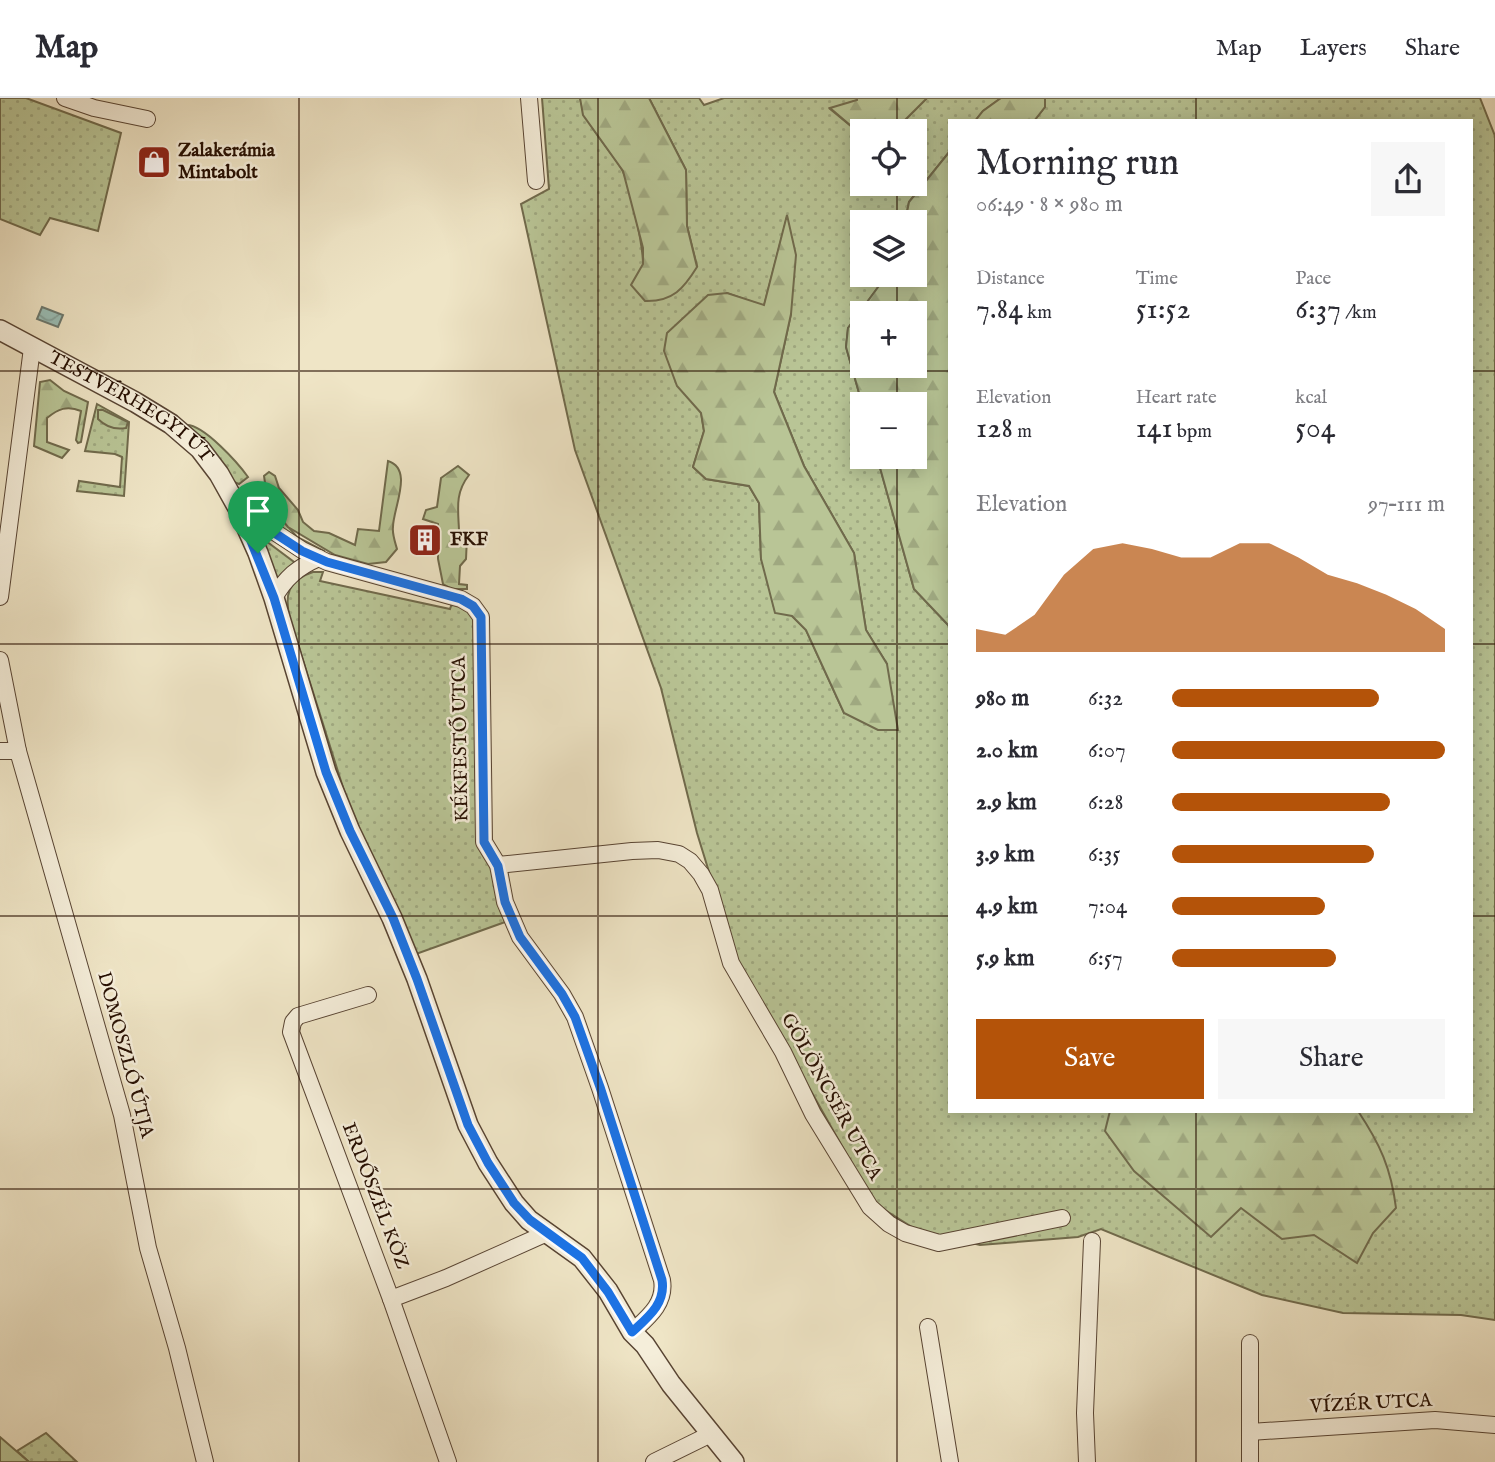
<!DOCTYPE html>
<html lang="en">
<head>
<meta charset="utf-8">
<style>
	:root { --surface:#fff; --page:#f7f7f7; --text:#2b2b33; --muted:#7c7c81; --line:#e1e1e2; --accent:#b45309 }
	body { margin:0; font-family:"IM FELL English",serif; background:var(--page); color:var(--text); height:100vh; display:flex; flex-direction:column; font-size:26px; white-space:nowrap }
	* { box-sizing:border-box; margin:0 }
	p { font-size:23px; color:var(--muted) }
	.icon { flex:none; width:38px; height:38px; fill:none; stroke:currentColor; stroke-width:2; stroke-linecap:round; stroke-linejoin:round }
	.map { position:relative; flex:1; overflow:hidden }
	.details { position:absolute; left:948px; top:21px; width:525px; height:994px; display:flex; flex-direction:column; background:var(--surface); border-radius:0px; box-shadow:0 4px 18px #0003 }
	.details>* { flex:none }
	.tools { position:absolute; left:850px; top:21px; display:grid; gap:14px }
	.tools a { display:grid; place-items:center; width:77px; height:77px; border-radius:0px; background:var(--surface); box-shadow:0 4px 18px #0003; font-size:35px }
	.pin { position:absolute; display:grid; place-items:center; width:60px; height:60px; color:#fff; margin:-72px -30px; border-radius:50% 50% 50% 0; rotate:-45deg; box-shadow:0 0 7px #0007 }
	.pin .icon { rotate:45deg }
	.round { display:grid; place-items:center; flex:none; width:74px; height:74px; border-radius:0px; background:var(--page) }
	.headline { display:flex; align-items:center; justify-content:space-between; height:119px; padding:0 28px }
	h1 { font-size:38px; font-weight:600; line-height:52px }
	.stats { display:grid; grid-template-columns:repeat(3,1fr); gap:10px; height:119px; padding:7px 28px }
	.stats div { display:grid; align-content:center }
	.stats b { font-size:30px; font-weight:600 }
	.stats small { font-size:19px; font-weight:400 }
	.stats p { font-size:19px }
	.chart { height:196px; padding:14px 28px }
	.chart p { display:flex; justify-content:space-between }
	.chart svg { width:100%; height:126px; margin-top:7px; fill:var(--accent); opacity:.7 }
	.action { display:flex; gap:14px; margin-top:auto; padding:14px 28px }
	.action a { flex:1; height:80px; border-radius:0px; background:var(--accent); color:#fff; font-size:28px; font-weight:600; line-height:80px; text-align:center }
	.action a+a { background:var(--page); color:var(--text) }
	ul { padding:0 28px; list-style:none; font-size:23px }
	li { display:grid; grid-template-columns:112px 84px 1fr; align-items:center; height:52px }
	li i { height:18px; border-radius:9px; background:var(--accent) }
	header { display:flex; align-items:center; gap:42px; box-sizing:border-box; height:98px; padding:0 35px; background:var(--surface); border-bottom:2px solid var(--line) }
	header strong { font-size:33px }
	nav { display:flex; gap:38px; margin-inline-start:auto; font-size:24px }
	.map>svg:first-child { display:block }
	.grass { fill:url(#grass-dots); stroke:#706a4c; stroke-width:2; fill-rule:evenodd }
	.forest { fill:url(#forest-firs); stroke:#706a4c; stroke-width:2; fill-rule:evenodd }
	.water { fill:url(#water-waves); stroke:#6c796f; stroke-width:2 }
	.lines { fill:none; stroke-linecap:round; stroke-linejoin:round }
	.minor-casing { stroke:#584433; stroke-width:18 }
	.tertiary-casing { stroke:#584433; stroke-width:22 }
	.minor { stroke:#f5eeda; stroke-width:16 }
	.tertiary { stroke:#f5eeda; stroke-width:19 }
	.route-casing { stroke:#fff; stroke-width:14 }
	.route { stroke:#1a73e8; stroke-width:9 }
	.grid { fill:none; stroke:#260f02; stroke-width:2; stroke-opacity:0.55 }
	.labels { text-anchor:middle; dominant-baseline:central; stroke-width:5; stroke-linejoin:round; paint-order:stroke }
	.poi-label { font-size:19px; font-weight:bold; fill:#260f02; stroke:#f5eeda; text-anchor:start }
	.street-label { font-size:19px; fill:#260f02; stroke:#f5eeda }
</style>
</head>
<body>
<header>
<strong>Map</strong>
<nav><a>Map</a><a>Layers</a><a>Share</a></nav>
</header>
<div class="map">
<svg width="1495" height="1364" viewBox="0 0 1495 1364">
	<defs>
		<pattern id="grass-dots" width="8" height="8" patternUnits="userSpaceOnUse" patternTransform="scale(1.75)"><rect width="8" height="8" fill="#b9c596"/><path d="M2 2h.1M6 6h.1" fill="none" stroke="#9fa880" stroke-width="1.8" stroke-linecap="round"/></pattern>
		<pattern id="forest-firs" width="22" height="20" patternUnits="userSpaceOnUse" patternTransform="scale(1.75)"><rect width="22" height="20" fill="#b9c596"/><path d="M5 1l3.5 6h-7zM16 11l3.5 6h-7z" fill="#9fa880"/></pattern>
		<pattern id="water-waves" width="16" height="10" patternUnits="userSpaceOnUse" patternTransform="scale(1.75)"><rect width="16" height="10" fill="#9abfb7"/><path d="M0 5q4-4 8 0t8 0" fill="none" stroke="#85a39c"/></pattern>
	</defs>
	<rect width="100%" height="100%" fill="#efe5c6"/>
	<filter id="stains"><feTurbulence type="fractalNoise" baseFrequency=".00286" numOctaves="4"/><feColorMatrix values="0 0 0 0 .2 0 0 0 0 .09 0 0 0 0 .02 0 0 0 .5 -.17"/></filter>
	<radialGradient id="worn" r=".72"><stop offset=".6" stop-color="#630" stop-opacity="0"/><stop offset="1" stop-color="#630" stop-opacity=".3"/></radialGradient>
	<!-- grass -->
	<g class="grass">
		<polygon points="0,0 26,0 121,35 98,133 50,120 40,137 0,121"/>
		<path d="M542,0h38c6,28 26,46 41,70 9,14 22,78 22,96l54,2 -10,-40 -1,-56 -37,-72h50l5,7 20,-7h133l1,2 -28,9 33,27v48h52v-53h-21l33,-33h74l-18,13 -8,10h-25v30l-41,51 -4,20h-42v53h24l-39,53 -2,19 17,60v50h14l37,132 36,38v484h522v-990h-438l11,-14v-9h435l15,38v1184l-34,-5 -118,-2 -81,-18 -161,-66 -23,8 -98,8 -65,-16 -41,-26 -139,-247 -38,-123 -36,-145 -86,-238 -54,-246 28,-15zM787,119l4,97 -17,78 30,74 50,87 12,77 21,34 -43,49 -38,-83 -14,-14 -31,-57 -2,-56 -10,-17 -43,-7 -13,-12 11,-36 -3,-19 26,-119 37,13z"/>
		<polygon points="97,306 129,324 124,398 77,393 79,383 120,389 122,359 115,356 85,353"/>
		<path d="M187,327c17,0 51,38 61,52l-9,7 -5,-2 -11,-18z"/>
		<polygon points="260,396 297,439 324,453 323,456 266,422 245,399 247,398 251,402"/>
		<polygon points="266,443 294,464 293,468 275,484 262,444"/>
		<path d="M313,474h10l-3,9 130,28 2,-6 17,7 7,7 15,247 14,58 -89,32 -59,-122 -67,-213c-6,-24 -2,-39 23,-47z"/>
		<polygon points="46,1335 77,1364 29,1364 17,1353"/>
	</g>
	<!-- forest -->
	<g class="forest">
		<path d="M580,0h69l37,72 1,56 10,41c-13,21 -24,35 -52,34l-14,-16 12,-21v-16l-20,-77 -40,-56z"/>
		<polygon points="857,0 927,0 894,33 863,33 863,38 830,10 857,2"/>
		<polygon points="1001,0 1045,0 1045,9 1034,23 975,23 983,13"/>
		<path d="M950,53v476l-36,-38 -37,-132h38v-53h-52v3l-17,-60 2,-19 39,-53h28v-53h-10l4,-20zM863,215h52v53h-52z"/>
		<polygon points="787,117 796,157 791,216 774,294 804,368 854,455 866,532 887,566 898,632 878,632 844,615 806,532 792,518 775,515 761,461 759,405 749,388 706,381 693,369 704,333 701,315 677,288 664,253 667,235 708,197 727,195 764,207"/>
		<path d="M50,282l14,11 24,11 -7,40 -3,1 -2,-3 5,-29c-14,-6 -23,-2 -34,7v24l22,8 -7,8 -28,-12 6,-64z"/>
		<path d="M98,312h5l25,12 -2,6c-11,2 -20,-1 -28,-9z"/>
		<path d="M388,363c26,8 5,47 5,66 -1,7 2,15 4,22l-11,13 -18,2 -33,-9 -47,-28 -20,-24 -4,-27 5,-4 6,4 4,12 19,22 5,12 11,9 15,2 26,12 3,-16 21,2z"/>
		<path d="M458,368l11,9c-14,18 -11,33 -10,55l8,7 -1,22 -6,7 -1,18 8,1v4h-15l-9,-5 -5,-25v-35l-15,-5 3,-9 11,-3 4,-29z"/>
		<path d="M1110,1013h248c22,33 33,57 38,97l-23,25 -16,30 -43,-28 -32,4 -41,-31 -30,29 -77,-66 -29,-40z"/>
		<polygon points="0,1339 29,1364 0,1364"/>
	</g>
	<!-- water -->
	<polygon class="water" points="42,209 63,217 58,229 37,221"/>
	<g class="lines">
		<!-- minor casing -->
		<g class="minor-casing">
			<g id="minor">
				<polyline points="65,0 94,10 147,21"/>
				<polyline points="529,0 536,83"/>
				<path d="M238,410l64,42 25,12 134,37 12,7 8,11 3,225 14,23 7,37 15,35 42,57 13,23 25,71 62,192c4,24 -15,38 -30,52"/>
				<polyline points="0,499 32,250"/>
				<path d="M274,500c11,-20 24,-31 45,-40"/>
				<polyline points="0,562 18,653 122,1017 148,1150 177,1250 205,1364"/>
				<polyline points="0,653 18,653"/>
				<polyline points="498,767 632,753 658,752 679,756 690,763 701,776 710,792 731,865 783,954 813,1016 870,1109 889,1126 905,1135 939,1145 1062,1120"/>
				<polyline points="368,897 298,918 293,924 291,934 391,1201 448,1364"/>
				<polyline points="391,1201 446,1180 547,1135"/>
				<polyline points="928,1229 950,1364"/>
				<polyline points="1250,1245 1250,1364"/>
				<polyline points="1250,1334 1435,1322 1495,1327"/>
				<polyline points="654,1364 711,1336"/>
				<polyline points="1087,1364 1085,1315 1092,1143"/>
			</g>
		</g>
		<!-- tertiary casing -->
		<g class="tertiary-casing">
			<g id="tertiary">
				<path id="s1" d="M0,232l135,72 36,22 29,25 19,25 19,34 20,45 16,45 52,174 24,59 42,87 25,61 51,146 20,38 26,40 15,17 53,38 26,33 24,41 13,13 26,39 63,78"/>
			</g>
		</g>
		<!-- minor -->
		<use href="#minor" class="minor"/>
		<!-- tertiary -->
		<use href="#tertiary" class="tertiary"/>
	</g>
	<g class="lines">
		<!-- route casing -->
		<g class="route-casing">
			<path id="route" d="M238,411l64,42 25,11 134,37 12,7 8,11 3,225 14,24 7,36 15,35 42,57 13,23 25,70 62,193c4,24 -15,38 -30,52l-24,-40 -26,-34 -52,-38 -16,-17 -26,-40 -20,-38 -51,-146 -24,-61 -43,-87 -24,-59 -52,-174z"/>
		</g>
		<!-- route -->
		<use href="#route" class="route"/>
	</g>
	<!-- grid -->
	<path class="grid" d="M299,0v1364M598,0v1364M897,0v33M1196,0v23M897,86v38M897,177v38M897,268v38M0,273h950M1472,273h23M897,359v1005M0,546h950M1472,546h23M0,818h950M1472,818h23M1196,1013v351M0,1091h1495"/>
	<!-- icons -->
	<defs>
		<g id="shop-square" transform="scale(1.75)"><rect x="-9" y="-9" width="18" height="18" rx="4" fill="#8f2418" stroke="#f5eeda"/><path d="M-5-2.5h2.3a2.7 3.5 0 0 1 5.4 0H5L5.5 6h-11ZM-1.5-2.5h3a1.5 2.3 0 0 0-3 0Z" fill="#fff"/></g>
		<g id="building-square" transform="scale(1.75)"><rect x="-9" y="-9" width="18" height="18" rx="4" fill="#8f2418" stroke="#f5eeda"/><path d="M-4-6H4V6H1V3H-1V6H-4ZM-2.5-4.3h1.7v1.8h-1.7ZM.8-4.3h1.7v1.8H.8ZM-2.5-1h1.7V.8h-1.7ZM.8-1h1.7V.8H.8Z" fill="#fff"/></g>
	</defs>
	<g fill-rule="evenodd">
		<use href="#shop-square" x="154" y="64"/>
		<use href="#building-square" x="425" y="442"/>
	</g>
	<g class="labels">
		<!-- poi labels -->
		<g class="poi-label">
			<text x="178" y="53">Zalakerámia<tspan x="178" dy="22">Mintabolt</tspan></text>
			<text x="450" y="442">FKF</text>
		</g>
		<!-- street labels -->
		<g class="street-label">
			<text stroke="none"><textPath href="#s1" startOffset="152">TESTVÉRHEGYI ÚT</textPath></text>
			<text transform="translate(461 641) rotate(-91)">KÉKFESTŐ UTCA</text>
			<text transform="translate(125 957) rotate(75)">DOMOSZLÓ ÚTJA</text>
			<text transform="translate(831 999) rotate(61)">GÖLÖNCSÉR UTCA</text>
			<text transform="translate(375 1098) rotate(69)">ERDŐSZÉL KÖZ</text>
			<text transform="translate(1371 1306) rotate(-3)">VÍZÉR UTCA</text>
		</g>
	</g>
	<rect width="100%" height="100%" filter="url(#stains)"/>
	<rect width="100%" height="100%" fill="url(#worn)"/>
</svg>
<div class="tools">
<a><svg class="icon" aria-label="locate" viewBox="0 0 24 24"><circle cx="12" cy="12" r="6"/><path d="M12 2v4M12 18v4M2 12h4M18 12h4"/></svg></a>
<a><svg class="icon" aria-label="layers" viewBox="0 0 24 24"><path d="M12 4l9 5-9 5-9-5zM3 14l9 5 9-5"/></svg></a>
<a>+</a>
<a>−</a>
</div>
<div class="pin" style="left:258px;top:455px;background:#1e9e55"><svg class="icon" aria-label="arrive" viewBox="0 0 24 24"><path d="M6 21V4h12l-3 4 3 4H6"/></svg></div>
<section class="details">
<div class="headline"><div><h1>Morning run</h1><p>06:49 · 8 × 980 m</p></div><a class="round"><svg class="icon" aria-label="share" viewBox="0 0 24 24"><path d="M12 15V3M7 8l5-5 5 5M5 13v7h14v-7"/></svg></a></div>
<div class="stats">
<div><p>Distance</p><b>7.84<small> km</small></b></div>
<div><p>Time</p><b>51:52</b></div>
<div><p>Pace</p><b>6:37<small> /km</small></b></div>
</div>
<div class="stats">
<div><p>Elevation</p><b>128<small> m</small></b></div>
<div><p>Heart rate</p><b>141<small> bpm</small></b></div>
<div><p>kcal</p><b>504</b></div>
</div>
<div class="chart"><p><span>Elevation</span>97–111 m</p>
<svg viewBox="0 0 160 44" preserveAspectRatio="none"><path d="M0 44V36L10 38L20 31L30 17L40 8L50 6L60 8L70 11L80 11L90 6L100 6L110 11L120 17L130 20L140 24L150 29L160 36V44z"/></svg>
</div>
<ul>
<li><b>980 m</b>6:32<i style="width:76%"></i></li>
<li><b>2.0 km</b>6:07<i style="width:100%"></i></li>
<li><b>2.9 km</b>6:28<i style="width:80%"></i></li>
<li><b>3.9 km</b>6:35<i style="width:74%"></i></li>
<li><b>4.9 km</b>7:04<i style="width:56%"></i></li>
<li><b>5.9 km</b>6:57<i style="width:60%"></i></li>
</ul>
<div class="action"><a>Save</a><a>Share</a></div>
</section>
</div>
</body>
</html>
